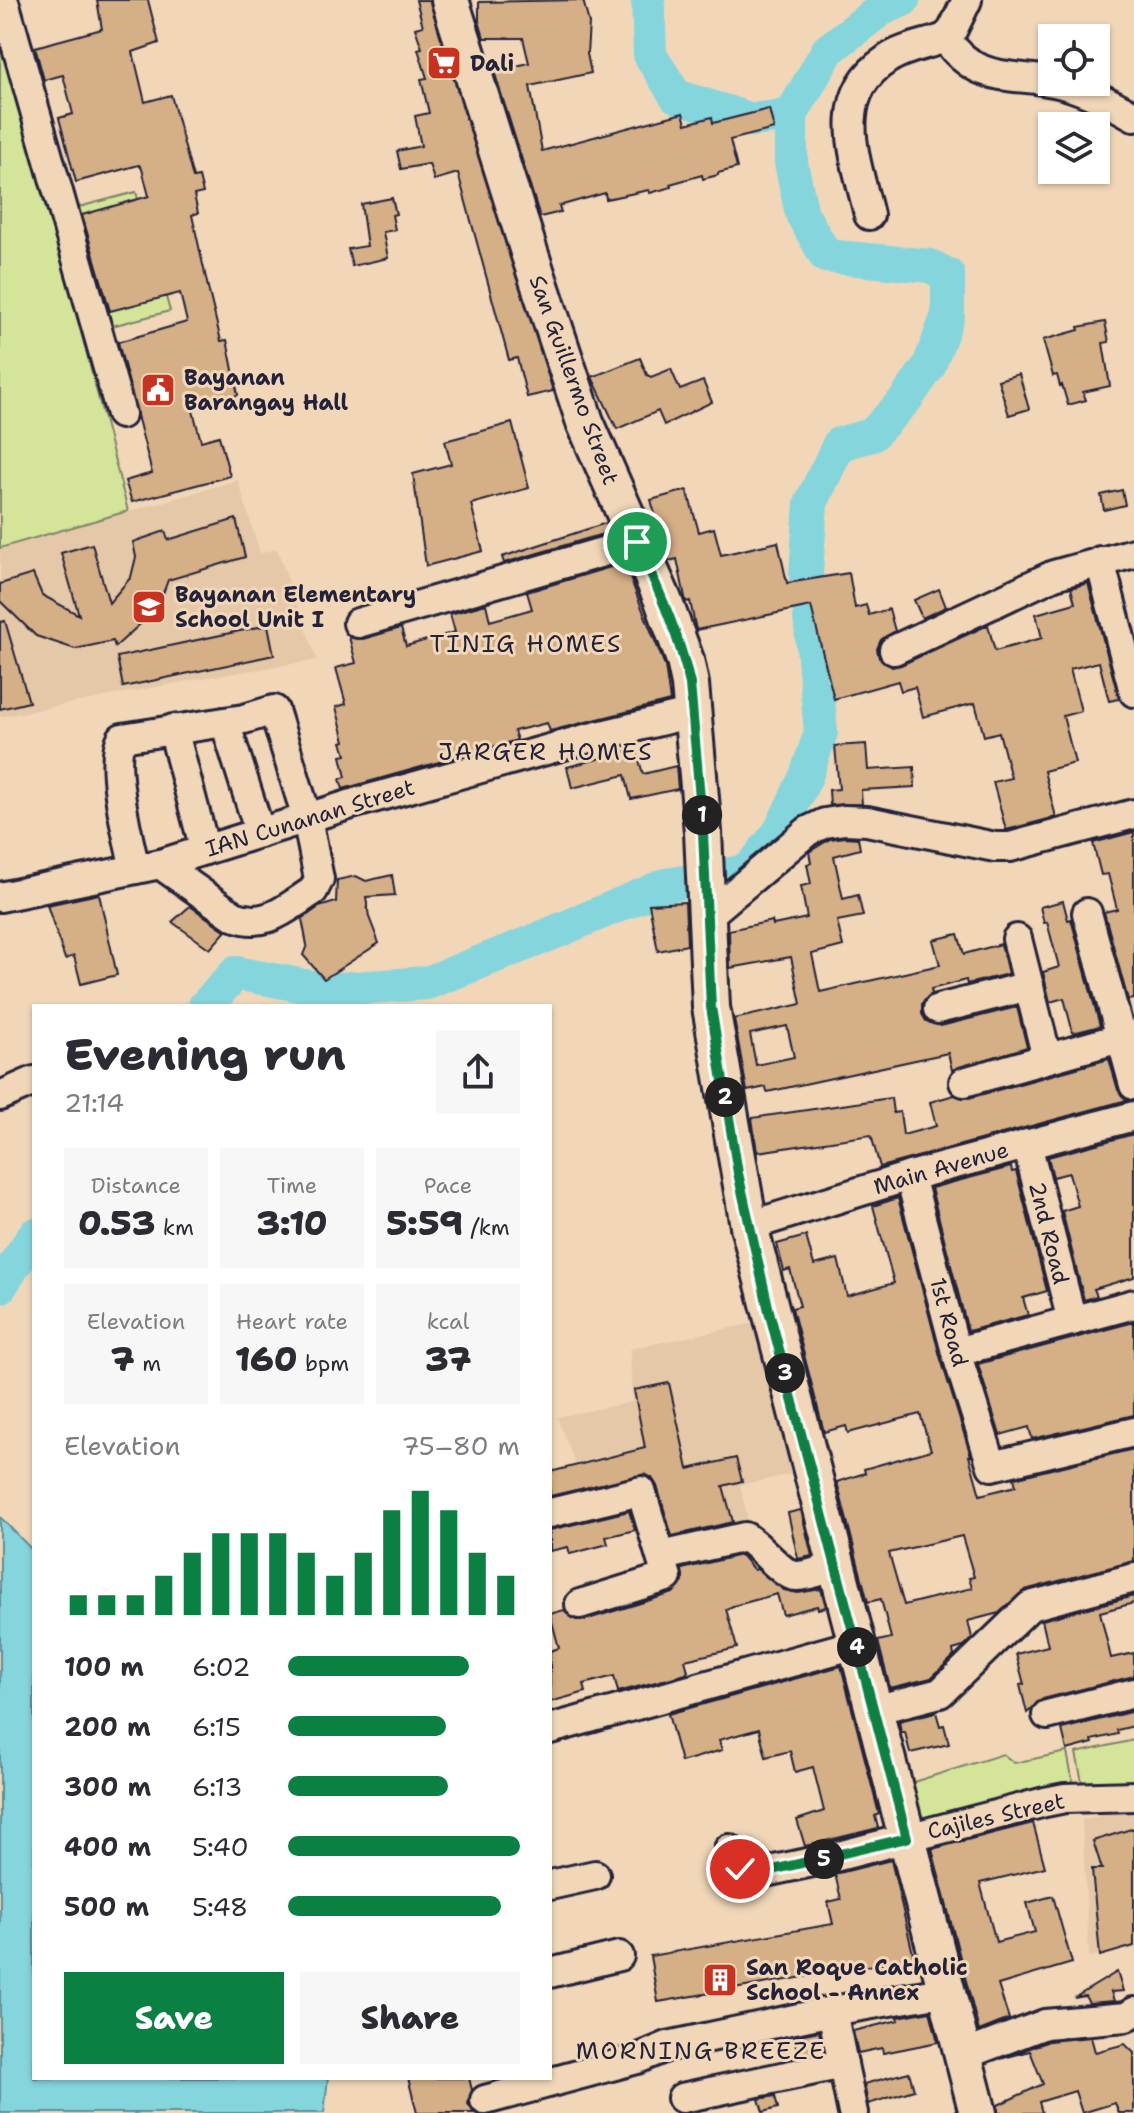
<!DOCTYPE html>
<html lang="en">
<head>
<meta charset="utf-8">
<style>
	:root { --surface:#fff; --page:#f7f7f7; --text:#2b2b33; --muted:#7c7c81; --accent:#0b8043 }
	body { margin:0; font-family:"Shantell Sans",sans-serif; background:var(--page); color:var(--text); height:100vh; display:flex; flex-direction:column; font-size:30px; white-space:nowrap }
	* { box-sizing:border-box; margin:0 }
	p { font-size:26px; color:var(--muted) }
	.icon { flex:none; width:44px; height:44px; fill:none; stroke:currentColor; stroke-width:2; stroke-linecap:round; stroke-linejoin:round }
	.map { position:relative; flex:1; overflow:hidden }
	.sheet { position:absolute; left:32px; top:1004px; width:520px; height:1076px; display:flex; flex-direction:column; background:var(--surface); border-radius:0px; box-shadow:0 2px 6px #0004 }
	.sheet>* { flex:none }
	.fabs { position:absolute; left:1038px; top:24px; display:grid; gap:16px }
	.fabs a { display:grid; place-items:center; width:72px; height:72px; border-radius:0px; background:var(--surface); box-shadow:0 2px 6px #0004; font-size:40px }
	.pin { position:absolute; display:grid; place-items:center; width:68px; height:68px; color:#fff; margin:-34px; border:4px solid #fff; border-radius:50%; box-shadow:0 2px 8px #0007 }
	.km { position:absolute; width:40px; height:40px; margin:-20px; border-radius:50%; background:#222; color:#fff; font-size:22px; line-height:40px; text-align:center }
	.round { display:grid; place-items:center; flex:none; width:84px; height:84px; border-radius:0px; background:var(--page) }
	.overview { display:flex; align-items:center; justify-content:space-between; height:136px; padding:0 32px }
	h1 { font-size:44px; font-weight:800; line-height:60px }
	.figures { display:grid; grid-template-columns:repeat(3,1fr); gap:12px; height:136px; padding:8px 32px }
	.figures div { display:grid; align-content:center; border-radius:0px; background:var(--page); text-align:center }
	.figures b { font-size:34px; font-weight:800 }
	.figures small { font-size:22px; font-weight:400 }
	.figures p { font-size:22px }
	.chart { height:224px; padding:16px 32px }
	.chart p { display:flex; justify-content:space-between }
	.chart svg { width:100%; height:144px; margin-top:8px; stroke:var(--accent); stroke-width:6 }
	.button { display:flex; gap:16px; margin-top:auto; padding:16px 32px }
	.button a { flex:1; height:92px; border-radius:0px; background:var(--accent); color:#fff; font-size:32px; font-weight:800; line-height:92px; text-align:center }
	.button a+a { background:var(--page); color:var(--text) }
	ul { padding:0 32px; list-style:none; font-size:26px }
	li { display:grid; grid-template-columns:128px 96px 1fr; align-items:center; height:60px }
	li i { height:20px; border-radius:10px; background:var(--accent) }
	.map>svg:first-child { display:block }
	.built { fill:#e5c8a7 }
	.green { fill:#d4e599; stroke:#7b846a; stroke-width:2 }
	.water { fill:#84d6dc; stroke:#5d8e9c; stroke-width:2 }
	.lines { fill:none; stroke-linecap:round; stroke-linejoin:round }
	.river { stroke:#84d6dc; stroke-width:34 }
	.building { fill:#d5b087; stroke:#22223b; stroke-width:2; fill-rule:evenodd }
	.minor-casing { stroke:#22223b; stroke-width:34 }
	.major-casing { stroke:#22223b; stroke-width:42 }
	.minor { stroke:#f1d7b8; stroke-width:28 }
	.major { stroke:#f1d7b8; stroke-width:36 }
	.route-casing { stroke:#fff; stroke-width:16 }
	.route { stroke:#0b8043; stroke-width:10 }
	.labels { text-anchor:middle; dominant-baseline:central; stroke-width:6; stroke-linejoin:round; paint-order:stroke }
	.poi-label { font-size:22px; font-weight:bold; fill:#22223b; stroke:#f1d7b8; text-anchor:start }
	.street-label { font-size:22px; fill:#22223b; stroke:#f1d7b8 }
	.neighbourhood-label { font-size:24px; letter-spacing:2px; fill:#22223b; stroke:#f1d7b8 }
</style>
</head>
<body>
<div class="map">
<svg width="1134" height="2113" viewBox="0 0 1134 2113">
	<rect width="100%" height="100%" fill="#f1d7b8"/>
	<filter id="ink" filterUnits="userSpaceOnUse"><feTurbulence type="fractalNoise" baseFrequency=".0125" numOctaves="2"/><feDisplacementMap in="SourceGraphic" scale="16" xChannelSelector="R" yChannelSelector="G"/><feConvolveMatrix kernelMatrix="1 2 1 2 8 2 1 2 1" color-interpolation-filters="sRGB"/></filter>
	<g filter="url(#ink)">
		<!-- built -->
		<g class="built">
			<polygon points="238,480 260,553 277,549 317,660 198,679 0,717 0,549"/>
			<polygon points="759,1322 799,1473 740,1485 750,1529 663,1548 642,1449 575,1463 557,1417 632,1402 630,1349"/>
			<polygon points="1134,1807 1134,1949 1089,1957 1082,1820"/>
		</g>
		<!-- green -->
		<g class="green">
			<polygon points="0,22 128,511 0,548"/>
			<polygon points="136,192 170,311 108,327 75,208"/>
			<polygon points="1134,1740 1134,1780 1084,1791 1076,1753"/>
			<polygon points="1067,1752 1074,1788 919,1822 907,1784 1003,1754 1014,1763"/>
		</g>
		<!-- water -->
		<polygon class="water" points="0,1517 34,1552 34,2078 328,2078 324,2113 0,2113"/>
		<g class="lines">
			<!-- river -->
			<g class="river">
				<polyline points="648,0 650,55 676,96 752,120 784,116"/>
				<polyline points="205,1006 236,973 326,990 427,983 534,941 666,885 748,871 780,831 806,776 821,732 806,573 811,503 839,444 872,435 906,399 929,366 948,315 948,275 930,266 826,256 802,214 791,163 791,115 828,50 880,10 903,0"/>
				<polyline points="0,1287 34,1235"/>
			</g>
		</g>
		<!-- building -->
		<g class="building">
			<polygon points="97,0 148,0 159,43 133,52 145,102 171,95 193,178 199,177 203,193 194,195 198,213 192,215 209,292 221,341 227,340 238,395 192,407 201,441 219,436 230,476 132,502 125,481 152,473 118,342 187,322 180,293 110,311 82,215 149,196 142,169 139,165 76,182 59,118 73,114 63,75 44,80 35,47 102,29"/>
			<polygon points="416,0 430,0 553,391 527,397 517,358 509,360 458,173 434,180 429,164 401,169 397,151 421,146 415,116 429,113 421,79 427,78 418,49 422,48 415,28 423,26"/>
			<polygon points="583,0 589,23 587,54 591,73 530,86 542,151 683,113 686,124 712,117 713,123 769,109 774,129 730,140 737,168 718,173 718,175 703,179 702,175 670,184 671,187 650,193 649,190 606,199 605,193 559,206 561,212 540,217 494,71 529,63 523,38 484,38 479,21 479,2"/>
			<polygon points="392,198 396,214 392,215 395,230 383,232 388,258 352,266 348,249 367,246 361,204"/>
			<polygon points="1105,322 1109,342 1103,343 1110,386 1083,392 1086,400 1068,405 1062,385 1060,386 1057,375 1053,376 1043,340 1079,330 1078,327"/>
			<polygon points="640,358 647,375 651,377 671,369 680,390 703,381 712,402 664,425 658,411 617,429 592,377"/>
			<polygon points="1019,374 1029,409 1009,415 998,380"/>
			<polygon points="512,423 529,488 471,504 483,551 426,566 413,474 451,464 445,441"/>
			<polygon points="687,490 699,532 714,528 721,555 778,542 787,583 849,573 855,608 866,605 869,615 889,609 895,631 881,640 877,649 879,658 892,667 901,665 988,625 995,651 1042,638 1036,614 1075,603 1071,588 1088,583 1119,699 1109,701 1099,662 1070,669 1081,711 1063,716 1075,763 1044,771 1056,817 1006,830 993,782 1011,778 999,732 984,736 975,703 923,717 915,687 901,691 898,681 834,699 811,606 696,630 690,601 686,602 677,559 669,561 660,540 662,539 651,500"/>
			<polygon points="1122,490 1125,505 1104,510 1101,495"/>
			<polygon points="236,519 245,557 168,580 162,596 150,615 115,647 113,641 75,649 36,636 0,601 0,584 33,574 42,595 79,615 61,553 92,544 109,603 131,577 136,557 133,542 165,531 168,540"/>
			<polygon points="606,523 610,532 504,563 502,557"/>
			<polygon points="624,563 665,666 670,701 550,731 547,723 514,731 517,740 343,789 340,779 346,777 341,756 346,755 342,742 345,741 336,707 346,704 336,668 356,663 349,637 363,639 401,628 406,646 455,632 450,614 486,604 490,621 532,609 527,592"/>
			<polygon points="939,589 946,607 922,618 914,600"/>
			<polygon points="5,621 29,702 0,709 0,622"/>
			<polygon points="268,625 274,655 123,687 117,657"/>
			<polygon points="866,744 868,770 914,767 915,787 861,790 862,804 830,805 829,790 839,789 835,746"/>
			<polygon points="636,749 643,774 676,766 678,789 631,799 625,775 572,788 567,767"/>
			<polygon points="1134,832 1134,999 1128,1000 1104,912 1117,909 1108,874 1101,875 1093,843"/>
			<path d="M845,837l13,1 2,11 -26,7 9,43 15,-4 5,21 -26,5 6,25 -31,8 8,38 120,-27 -7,-25 25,-6 6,20 37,-10 7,30 -41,10 -1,-4 -35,9 1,5 -10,10v10l4,7 15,5 76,-19 10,40 -75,23 -4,-17 -181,39 -1,-5 -19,4 -13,-72 67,-15 -10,-47 -61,11 -1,-38 43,-9 1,4 34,-7 -6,-32 10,-2 -4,-20 4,-1 -2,-11 21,-13zM787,1026l7,31 -38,8 -6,-31z"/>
			<polygon points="392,875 395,895 366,897 369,917 379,943 324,979 303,955 307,945 302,919 319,907 336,902 337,880 356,876 366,881"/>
			<polygon points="99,894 117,975 81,984 74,956 65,959 47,905"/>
			<polygon points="1063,901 1068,920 1071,919 1100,1026 1073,1033 1064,998 1050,1002 1043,972 1059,967 1047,922 1044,923 1040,907"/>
			<polygon points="685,902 687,945 658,951 649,904"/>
			<polygon points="190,906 226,931 210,949 172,922"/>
			<polygon points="1109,1059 1118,1090 1127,1100 880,1167 871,1135 757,1152 752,1118 891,1098 893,1113 900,1112 903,1135 936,1126 930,1102 954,1095 969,1098"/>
			<polygon points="1134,1134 1134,1277 1094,1289 1097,1296 1084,1300 1062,1211 1078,1206 1069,1173 1053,1177 1048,1157"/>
			<polygon points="1011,1167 1012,1172 1016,1171 1047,1291 1023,1298 1028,1315 968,1331 931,1188"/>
			<path d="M898,1198l42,158 31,100h-2l11,39 36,-9 -2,-8 120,-29v112l-109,29 -26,23 -31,8 4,17 -9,9 -10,3 1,6 -23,22 -41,10 -12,-47 13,-3 -10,-39 -13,3 -31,-120 28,-9 -1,-4 67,-19 -11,-36 -72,19 -2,-7 -22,6 -32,-124 8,-2 -10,-37 -6,2 -7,-27 29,-8 8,29 24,-6 9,37 47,-13 -21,-77zM962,1536l12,41 -5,1 3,10 -68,17 -15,-52z"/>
			<polygon points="1134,1322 1134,1415 1032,1439 1029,1427 1000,1435 978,1364"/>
			<polygon points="669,1383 688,1469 736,1458 742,1481 723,1486 733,1522 672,1536 657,1486 652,1478 645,1474 550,1496 550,1472 645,1448 634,1390"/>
			<polygon points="801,1510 812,1556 798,1559 788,1513"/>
			<polygon points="629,1511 635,1530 606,1537 608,1544 570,1554 568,1547 550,1551 550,1530"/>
			<polygon points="741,1555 754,1570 757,1569 784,1590 798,1593 821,1589 826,1607 818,1609 817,1606 783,1615 777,1594 733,1606 726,1609 737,1648 685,1660 688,1671 686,1674 618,1692 614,1676 584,1684 586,1692 550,1702 550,1651 559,1648 550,1614 564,1610 576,1620 585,1620 673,1593 683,1582 682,1569"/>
			<polygon points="1134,1596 1134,1603 1100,1612 1111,1658 1134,1653 1134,1676 1043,1699 1027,1713 1020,1685 1024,1684 1016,1654 1048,1646 1042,1620"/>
			<polygon points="841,1666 879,1814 875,1816 878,1828 805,1846 797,1820 824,1811 813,1767 795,1772 790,1751 766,1757 759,1729 719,1740 722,1750 681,1762 668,1714"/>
			<polygon points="1134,1711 1134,1726 1117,1730 1118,1734 1092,1740 1093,1743 1067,1750 1062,1729"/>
			<polygon points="936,1712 940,1726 944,1725 949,1744 910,1753 905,1732 901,1732 899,1721"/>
			<polygon points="1033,1823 1045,1867 980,1883 996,1942 1035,1932 1027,1903 1053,1896 1072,1963 998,1985 1009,2019 979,2031 932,1849"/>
			<polygon points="1134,1828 1134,1946 1100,1956 1092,1869 1102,1869 1093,1841"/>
			<polygon points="891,1860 914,1958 658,2002 650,1956 833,1924 828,1902 841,1899 835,1874"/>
			<polygon points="1117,1972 1123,1991 1111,1992 1114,2001 1089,2003 1085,1996 1074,1998"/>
			<polygon points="930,2011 938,2042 883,2053 882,2048 858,2053 853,2031 899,2020 898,2017"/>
			<polygon points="819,2031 823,2051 798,2056 794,2036"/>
			<polygon points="1091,2037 1095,2052 1125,2044 1134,2053 1134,2113 1119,2113 1115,2103 1082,2113 1075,2091 1039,2102 1042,2113 998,2113 998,2105 1043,2084 1030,2051 1000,2059 1049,2041"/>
			<polygon points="909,2072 914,2090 868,2104 864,2084"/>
			<polygon points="408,2078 469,2078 472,2090 468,2104 474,2113 417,2113"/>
			<polygon points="775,2096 778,2108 763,2112 759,2099"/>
		</g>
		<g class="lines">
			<!-- minor casing -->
			<g class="minor-casing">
				<g id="minor">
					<polyline points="5,5 121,414"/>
					<path d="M945,38c37,51 69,32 121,47 24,7 47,19 68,31"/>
					<path d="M869,215c-12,-53 -40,-118 17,-155 16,-12 40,-15 59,-22l7,-7 15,-31"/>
					<polyline points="1100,561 1134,692"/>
					<polyline points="358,623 637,542"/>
					<polyline points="894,650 1054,575 1134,553"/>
					<polyline points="225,722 260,833"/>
					<polyline points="173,729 205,850"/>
					<path d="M135,869c-6,-28 -27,-107 -13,-131l122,-19 30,-9 33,108 12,61 -6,12c-27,17 -47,38 -79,25l-74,-52"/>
					<polyline points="0,897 160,864 355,803 589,738 693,713"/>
					<polyline points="1087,913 1134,1085"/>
					<polyline points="705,918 808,831 825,823 844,820 867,821 995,847 1010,847 1134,814"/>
					<polyline points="1017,939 1047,1058"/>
					<polyline points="938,1009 1029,986"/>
					<polyline points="964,1082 1134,1034"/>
					<polyline points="0,1096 34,1081"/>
					<polyline points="1027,1144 1072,1321"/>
					<polyline points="910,1176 956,1352 992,1466 1134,1432"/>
					<polyline points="749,1226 910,1176 1134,1116"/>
					<polyline points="956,1352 1134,1304"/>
					<polyline points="550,1513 641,1491 667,1577 580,1604"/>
					<path d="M662,1556l83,-19c15,8 38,40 52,39 12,0 26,-6 39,-10"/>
					<polyline points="874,1710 940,1693 1030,1606 1134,1578"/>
					<polyline points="1047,1715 1134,1693"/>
					<polyline points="550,1729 856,1644"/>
					<path d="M729,1849c7,16 13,26 31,24l67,-14 218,-57 20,-4 69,-2"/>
					<polyline points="550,1885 595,1875"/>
					<polyline points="550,1973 619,1956"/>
					<polyline points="832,2011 853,2113"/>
					<polyline points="964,2055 1045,2024 1126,2017 1134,2012"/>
					<polyline points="682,2098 843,2064"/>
					<polyline points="485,2100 637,2059 668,2046 832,2011 948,1991"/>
				</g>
			</g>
			<!-- major casing -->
			<g class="major-casing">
				<polyline id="major" points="450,0 529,252 585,422 663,600 685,660 690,684 703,832 711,1007 749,1226 978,2113"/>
			</g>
			<!-- minor -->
			<use href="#minor" class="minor"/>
			<!-- major -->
			<use href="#major" class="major"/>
		</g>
	</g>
	<g class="lines" filter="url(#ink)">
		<!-- route casing -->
		<g class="route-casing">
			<path id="route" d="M637,542c21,47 42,92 53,142l13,148 8,175 27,166 31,138 138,527 -147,35 -9,1 -11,-5"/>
		</g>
		<!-- route -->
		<use href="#route" class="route"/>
	</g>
	<!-- icons -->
	<defs>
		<g id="supermarket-square" transform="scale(1.8)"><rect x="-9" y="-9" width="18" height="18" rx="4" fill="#c8321e" stroke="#f1d7b8"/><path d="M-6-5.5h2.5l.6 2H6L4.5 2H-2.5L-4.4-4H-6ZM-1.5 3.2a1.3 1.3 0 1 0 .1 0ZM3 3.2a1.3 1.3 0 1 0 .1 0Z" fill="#fff"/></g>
		<g id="civic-square" transform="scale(1.8)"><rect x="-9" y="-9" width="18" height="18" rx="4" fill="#c8321e" stroke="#f1d7b8"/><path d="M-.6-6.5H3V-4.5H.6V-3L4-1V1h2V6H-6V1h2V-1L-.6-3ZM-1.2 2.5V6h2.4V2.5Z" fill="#fff"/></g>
		<g id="school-square" transform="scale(1.8)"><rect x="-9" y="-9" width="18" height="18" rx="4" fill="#c8321e" stroke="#f1d7b8"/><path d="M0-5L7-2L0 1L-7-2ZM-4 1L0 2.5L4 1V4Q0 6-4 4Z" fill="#fff"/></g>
		<g id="building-square" transform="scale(1.8)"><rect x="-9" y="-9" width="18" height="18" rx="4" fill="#c8321e" stroke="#f1d7b8"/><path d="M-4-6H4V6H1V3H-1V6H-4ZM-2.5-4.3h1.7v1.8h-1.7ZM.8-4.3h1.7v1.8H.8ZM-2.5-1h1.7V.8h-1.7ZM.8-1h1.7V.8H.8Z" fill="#fff"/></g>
	</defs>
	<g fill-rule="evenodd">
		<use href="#supermarket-square" x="444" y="63"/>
		<use href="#civic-square" x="158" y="390"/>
		<use href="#school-square" x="149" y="607"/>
		<use href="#building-square" x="720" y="1980"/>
	</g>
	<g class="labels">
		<!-- poi labels -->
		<g class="poi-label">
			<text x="470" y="63">Dali</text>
			<text x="184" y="377">Bayanan<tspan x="184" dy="25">Barangay Hall</tspan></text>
			<text x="175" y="594">Bayanan Elementary<tspan x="175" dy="25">School Unit I</tspan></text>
			<text x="746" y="1967">San Roque Catholic<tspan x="746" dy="25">School - Annex</tspan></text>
		</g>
		<!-- street labels -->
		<g class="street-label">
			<text transform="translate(574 380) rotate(70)">San Guillermo Street</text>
			<text transform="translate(310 818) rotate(-17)">IAN Cunanan Street</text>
			<text transform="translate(941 1168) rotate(-16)">Main Avenue</text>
			<text transform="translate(1049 1233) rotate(76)">2nd Road</text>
			<text transform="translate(949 1322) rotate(75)">1st Road</text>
			<text transform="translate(996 1816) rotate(-13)">Cajiles Street</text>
		</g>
		<!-- neighbourhood labels -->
		<g class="neighbourhood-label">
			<text x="526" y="644">TINIG HOMES</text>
			<text x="546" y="752">JARGER HOMES</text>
			<text x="701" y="2051">MORNING BREEZE</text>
		</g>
	</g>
</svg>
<div class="fabs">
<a><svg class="icon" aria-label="locate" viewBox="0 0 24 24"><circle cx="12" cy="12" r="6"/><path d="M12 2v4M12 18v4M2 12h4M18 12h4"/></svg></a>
<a><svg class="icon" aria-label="layers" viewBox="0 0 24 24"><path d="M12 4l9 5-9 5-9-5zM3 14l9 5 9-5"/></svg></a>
</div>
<div class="pin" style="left:637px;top:542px;background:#1e9e55"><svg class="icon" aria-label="arrive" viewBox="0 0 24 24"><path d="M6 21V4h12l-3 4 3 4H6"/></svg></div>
<div class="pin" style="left:740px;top:1869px;background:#d93025"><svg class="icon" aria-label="check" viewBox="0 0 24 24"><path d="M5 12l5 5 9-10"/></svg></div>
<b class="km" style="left:702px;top:815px">1</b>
<b class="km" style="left:725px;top:1097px">2</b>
<b class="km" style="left:785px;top:1373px">3</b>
<b class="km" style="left:857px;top:1647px">4</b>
<b class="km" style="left:824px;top:1859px">5</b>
<section class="sheet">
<div class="overview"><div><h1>Evening run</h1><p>21:14</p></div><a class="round"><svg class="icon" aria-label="share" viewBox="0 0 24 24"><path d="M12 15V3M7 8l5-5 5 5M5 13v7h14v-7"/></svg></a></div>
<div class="figures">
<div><p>Distance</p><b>0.53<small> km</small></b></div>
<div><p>Time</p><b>3:10</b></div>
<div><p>Pace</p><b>5:59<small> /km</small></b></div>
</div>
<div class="figures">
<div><p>Elevation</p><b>7<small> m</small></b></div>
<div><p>Heart rate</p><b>160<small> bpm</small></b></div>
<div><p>kcal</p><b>37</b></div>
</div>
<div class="chart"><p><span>Elevation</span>75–80 m</p>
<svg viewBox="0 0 160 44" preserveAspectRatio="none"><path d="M5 44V38M15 44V38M25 44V38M35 44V32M45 44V25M55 44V19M65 44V19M75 44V19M85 44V25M95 44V32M105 44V25M115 44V12M125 44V6M135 44V12M145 44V25M155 44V32"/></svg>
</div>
<ul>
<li><b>100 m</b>6:02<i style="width:78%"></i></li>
<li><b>200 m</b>6:15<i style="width:68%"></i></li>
<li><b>300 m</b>6:13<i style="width:69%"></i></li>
<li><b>400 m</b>5:40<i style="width:100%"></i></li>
<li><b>500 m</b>5:48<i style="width:92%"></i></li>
</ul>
<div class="button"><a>Save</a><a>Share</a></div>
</section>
</div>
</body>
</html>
